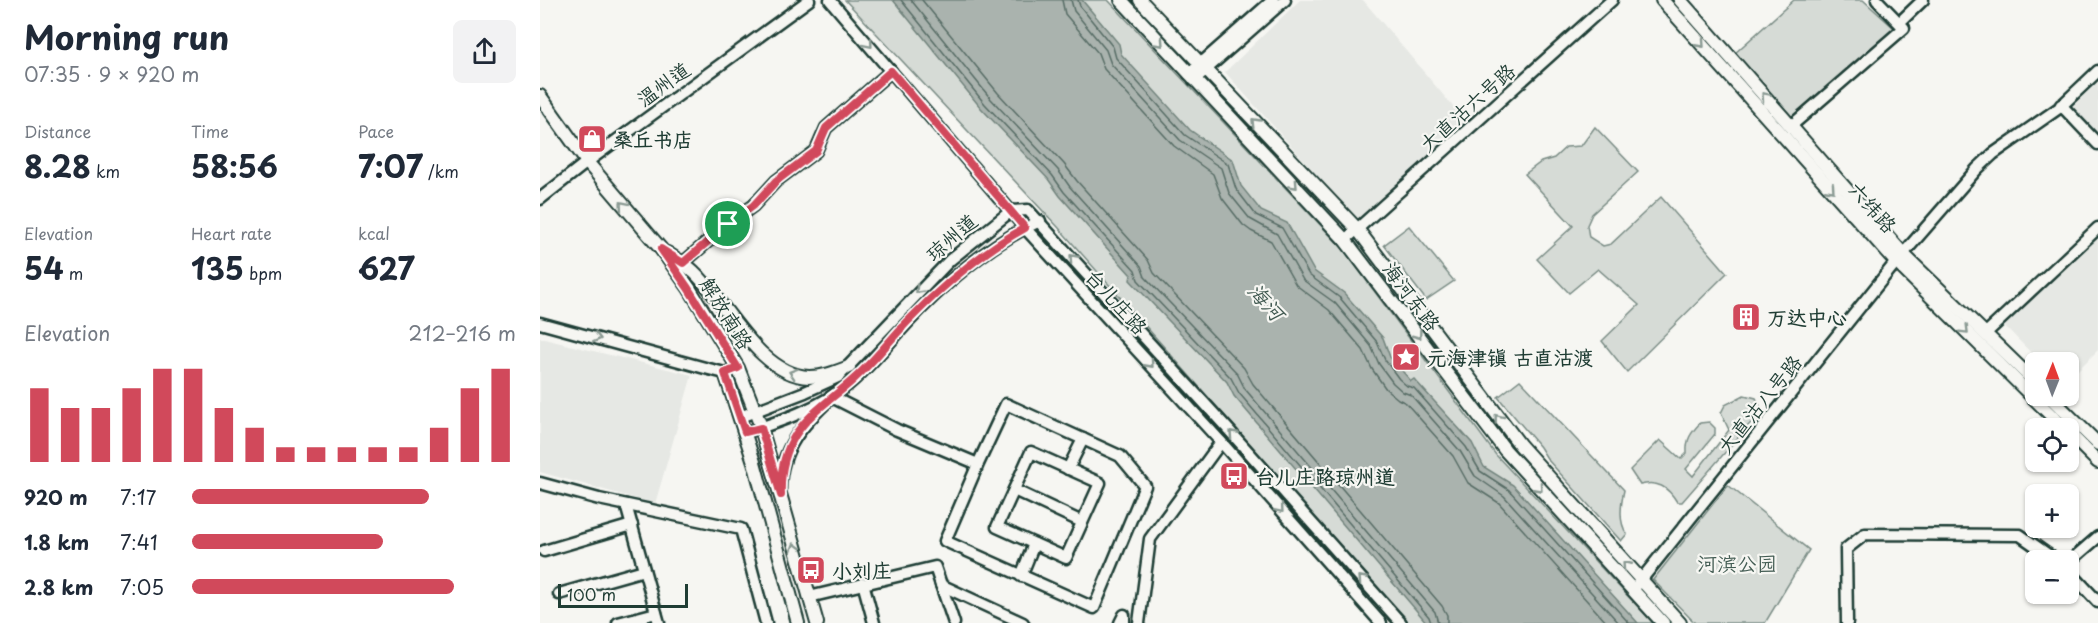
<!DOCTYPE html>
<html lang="en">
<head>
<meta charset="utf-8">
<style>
	:root { --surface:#fff; --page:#f2f2f3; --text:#1f2937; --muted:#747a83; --accent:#d1495b }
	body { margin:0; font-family:"Playpen Sans","LXGW WenKai TC",sans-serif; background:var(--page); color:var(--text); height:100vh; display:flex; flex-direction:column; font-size:22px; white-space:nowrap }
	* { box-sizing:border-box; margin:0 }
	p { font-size:20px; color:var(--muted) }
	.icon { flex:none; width:33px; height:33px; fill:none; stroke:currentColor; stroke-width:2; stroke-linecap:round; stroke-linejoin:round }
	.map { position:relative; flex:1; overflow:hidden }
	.drawer { display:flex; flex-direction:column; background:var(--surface); width:540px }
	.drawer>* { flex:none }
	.needle { width:39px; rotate:1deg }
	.tools { position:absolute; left:1485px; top:352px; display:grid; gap:12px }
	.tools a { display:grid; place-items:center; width:54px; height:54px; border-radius:9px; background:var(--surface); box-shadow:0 2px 4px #0004; font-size:30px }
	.scale { position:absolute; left:18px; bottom:15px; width:130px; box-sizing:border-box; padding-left:6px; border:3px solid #1f3d34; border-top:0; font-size:16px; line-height:21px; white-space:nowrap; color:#1f3d34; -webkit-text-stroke:4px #f6f6f2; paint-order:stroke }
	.pin { position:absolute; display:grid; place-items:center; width:51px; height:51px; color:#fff; margin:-26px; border:3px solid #fff; border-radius:50%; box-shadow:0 2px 6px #0007 }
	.round { display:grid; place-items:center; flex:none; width:63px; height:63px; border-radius:9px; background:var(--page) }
	.head { display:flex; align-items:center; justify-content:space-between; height:102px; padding:0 24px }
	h1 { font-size:33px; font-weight:700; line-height:45px }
	.stats { display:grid; grid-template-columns:repeat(3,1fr); gap:9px; height:102px; padding:6px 24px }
	.stats div { display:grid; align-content:center }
	.stats b { font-size:30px; font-weight:700 }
	.stats small { font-size:16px; font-weight:400 }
	.stats p { font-size:16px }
	.chart { height:168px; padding:12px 24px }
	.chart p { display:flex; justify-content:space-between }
	.chart svg { width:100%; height:108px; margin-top:6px; stroke:var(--accent); stroke-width:6 }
	ul { padding:0 24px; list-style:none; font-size:20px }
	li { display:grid; grid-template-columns:96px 72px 1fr; align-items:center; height:45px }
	li i { height:15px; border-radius:8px; background:var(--accent) }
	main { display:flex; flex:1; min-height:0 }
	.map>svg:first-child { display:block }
	.built { fill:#e6e8e4 }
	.green { fill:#d6dbd6; stroke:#7a8c85; stroke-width:1.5 }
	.water { fill:#aab3ae; stroke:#72847d; stroke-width:1.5 }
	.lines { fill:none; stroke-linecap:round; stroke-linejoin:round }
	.shore { stroke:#576c65; stroke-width:1.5 }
	.minor-casing { stroke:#1f3d34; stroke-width:15 }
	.major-casing { stroke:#1f3d34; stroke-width:16 }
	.minor { stroke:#f6f6f2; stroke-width:10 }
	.major { stroke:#f6f6f2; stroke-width:12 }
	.oneway { stroke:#8a9a93 }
	.route-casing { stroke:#fff; stroke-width:12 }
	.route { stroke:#d1495b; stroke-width:8 }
	.labels { text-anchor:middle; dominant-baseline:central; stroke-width:4.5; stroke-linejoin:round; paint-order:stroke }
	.street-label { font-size:20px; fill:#1f3d34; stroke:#f6f6f2 }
	.poi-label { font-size:20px; font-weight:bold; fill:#1f3d34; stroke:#f6f6f2; text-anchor:start }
	.park-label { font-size:20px; fill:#445d54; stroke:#f6f6f2 }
	.water-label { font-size:21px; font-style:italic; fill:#425a52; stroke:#f6f6f2 }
</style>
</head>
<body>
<main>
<section class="drawer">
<div class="head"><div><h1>Morning run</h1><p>07:35 · 9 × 920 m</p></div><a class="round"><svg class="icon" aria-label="share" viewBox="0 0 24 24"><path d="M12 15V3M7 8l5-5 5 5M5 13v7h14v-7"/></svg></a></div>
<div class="stats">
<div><p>Distance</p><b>8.28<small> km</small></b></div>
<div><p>Time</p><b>58:56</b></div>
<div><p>Pace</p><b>7:07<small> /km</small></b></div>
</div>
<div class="stats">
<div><p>Elevation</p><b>54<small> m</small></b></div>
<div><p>Heart rate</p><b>135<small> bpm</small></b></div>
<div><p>kcal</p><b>627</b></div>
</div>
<div class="chart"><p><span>Elevation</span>212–216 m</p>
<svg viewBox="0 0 160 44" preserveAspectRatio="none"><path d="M5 44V14M15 44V22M25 44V22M35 44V14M45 44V6M55 44V6M65 44V22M75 44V30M85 44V38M95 44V38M105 44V38M115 44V38M125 44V38M135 44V30M145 44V14M155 44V6"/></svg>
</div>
<ul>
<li><b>920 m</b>7:17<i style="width:73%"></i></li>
<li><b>1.8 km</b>7:41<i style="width:59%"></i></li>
<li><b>2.8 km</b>7:05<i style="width:81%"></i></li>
</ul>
</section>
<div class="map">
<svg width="1558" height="623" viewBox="0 0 1558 623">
	<rect width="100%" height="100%" fill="#f6f6f2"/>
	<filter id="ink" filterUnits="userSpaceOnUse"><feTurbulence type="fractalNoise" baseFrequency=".0167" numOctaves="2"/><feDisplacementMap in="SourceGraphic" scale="12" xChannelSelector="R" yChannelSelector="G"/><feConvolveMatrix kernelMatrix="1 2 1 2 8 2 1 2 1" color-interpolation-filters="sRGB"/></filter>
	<g filter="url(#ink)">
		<!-- built -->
		<g class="built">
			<polygon points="760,0 823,0 926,122 819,222 685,72"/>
			<polygon points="1558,82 1558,141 1529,110"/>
			<polygon points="1558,231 1558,350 1529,379 1528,363 1501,363 1462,323"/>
			<polygon points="0,338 152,375 115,504 0,472"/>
		</g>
		<!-- green -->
		<g class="green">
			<polygon points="305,0 568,0 803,249 956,455 1113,623 868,623 518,227"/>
			<polygon points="1254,0 1323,0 1355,29 1253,118 1194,54"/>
			<polygon points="1055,127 1098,172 1052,214 1047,225 1049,237 1063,246 1071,244 1121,197 1187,273 1087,372 1062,341 1099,305 1058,269 1029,293 997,259 1033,226 985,174 1001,162 1014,158 1026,147 1041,146"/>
			<polygon points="869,226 914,281 886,300 844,245"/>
			<path d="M980,380l104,110c-3,14 -6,32 3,44l-6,7 -73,-81 -8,-13 -42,-50z"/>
			<path d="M1204,395l12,3 6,12 -80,92h-5c-9,-15 -20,-22 -37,-17l-10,-15 30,-30 21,19 6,-6c-1,-14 4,-20 13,-30l9,-1 6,6v6l-29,35 7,7 36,-46 -8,-17 4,-8z"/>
			<polygon points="1188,485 1269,550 1225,623 1155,623 1113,580"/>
		</g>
		<!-- water -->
		<polygon class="water" points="353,0 542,0 579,44 581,54 650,130 693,160 701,186 721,211 747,223 774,271 804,293 843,338 850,357 871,381 874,379 932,443 944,467 973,485 1098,623 887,623 694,396 687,382 590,280 591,275 520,196 508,179 441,108"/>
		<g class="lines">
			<!-- shore -->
			<g class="shore">
				<polyline points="361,0 445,104 512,175 524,192 595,270 598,280 691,378 699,393 889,617 891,623"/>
				<polyline points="371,0 451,99 518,170 530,187 601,266 605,277 697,373 705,389 895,612 898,623"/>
				<polyline points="382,0 458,93 524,164 537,181 608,260 614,273 704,368 713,384 902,606 907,615 907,623"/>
				<polyline points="522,0 525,14 558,53 564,69 634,146 673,174 682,198 703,225 711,231 731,241 756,285 789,310 823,350 832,369 846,389 858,399 866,403 913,456 928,483 959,503 1067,623"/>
				<polyline points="531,0 534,11 566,50 571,64 640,140 681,168 689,193 710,219 737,234 763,280 795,303 831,346 839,364 853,383 863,392 871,395 920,451 935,476 964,496 1079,623"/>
				<polyline points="538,0 540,6 573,47 576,58 645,135 688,164 696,189 716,215 742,228 769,275 800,298 837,342 845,360 859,379 867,386 874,388 926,447 940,471 969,490 1089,623"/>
			</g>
			<!-- minor casing -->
			<g class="minor-casing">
				<g id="minor">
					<polyline points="290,0 485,228 681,442 841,623"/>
					<polyline points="1360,22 1383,0"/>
					<polyline points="649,74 733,0"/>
					<polyline points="654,80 745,0"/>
					<polyline points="1521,105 1558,144"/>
					<polyline points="1251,126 1364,28 1337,0"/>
					<polyline points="0,199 47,162 269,0"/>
					<polyline points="805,240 1072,0"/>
					<polyline points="143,263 188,224 213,206 236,181 276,151 286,128 351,71"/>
					<polyline points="0,323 165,368 185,373 198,368"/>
					<polyline points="1445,334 1558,228"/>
					<polyline points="200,417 265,392 298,377 410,260 471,211 488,210 687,428 861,623"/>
					<path d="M205,433c36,-12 75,-25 104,-49 22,-18 40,-42 60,-63 37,-39 81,-78 131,-100"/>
					<polygon points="491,452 560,483 526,558 457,527"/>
					<polyline points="528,469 543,439"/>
					<polyline points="0,483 59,499 201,529 226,623"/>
					<path d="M240,489c0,-41 24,-66 52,-92l65,33 81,34 -33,77 149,67 51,-122 -25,-30 -114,-52 -28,60"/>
					<polyline points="474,490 542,522"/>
					<polyline points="86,505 119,623"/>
					<polyline points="4,551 92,525"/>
					<polyline points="1528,563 1558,537"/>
					<polyline points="1528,570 1558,602"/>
					<polyline points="481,576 494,544"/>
					<polyline points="323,583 334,623"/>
					<polyline points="401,585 483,623"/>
					<polyline points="1097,585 1356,262 1437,169 1453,154 1519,108 1558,71"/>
					<polyline points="19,594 104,570"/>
					<polyline points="269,597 395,567 414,623"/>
					<polyline points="78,623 116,613"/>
					<polyline points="580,623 584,615 584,623"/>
					<polyline points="599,623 610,539 681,442"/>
					<polyline points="1307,623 1306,549 1325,534 1480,535 1517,561"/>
				</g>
			</g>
			<!-- major casing -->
			<g class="major-casing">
				<g id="major">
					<polyline points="581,0 805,240 965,450 1123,623"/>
					<polyline points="600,0 818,230 980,445 1140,623"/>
					<polyline points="1122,0 1356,262 1525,429"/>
					<polyline points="1140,0 1364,255 1496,383"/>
					<polyline points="0,96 47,162 121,249 149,288 198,368 220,424 277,623"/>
					<path d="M127,253c9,6 19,11 27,19 33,31 65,103 115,105 15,0 27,-5 40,-10"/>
					<polyline points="185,373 214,462 258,623"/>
					<polyline points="1509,396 1558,444"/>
					<polyline points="1528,432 1558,462"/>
				</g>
			</g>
			<!-- minor -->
			<use href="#minor" class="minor"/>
			<!-- major -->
			<use href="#major" class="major"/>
		</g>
		<!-- one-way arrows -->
		<defs><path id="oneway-chevron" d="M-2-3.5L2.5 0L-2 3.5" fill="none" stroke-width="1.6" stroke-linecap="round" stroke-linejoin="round" transform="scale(1.5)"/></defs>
		<g class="oneway">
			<use href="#oneway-chevron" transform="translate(620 43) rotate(47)"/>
			<use href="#oneway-chevron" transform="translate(329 44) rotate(50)"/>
			<use href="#oneway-chevron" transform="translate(1161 44) rotate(48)"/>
			<use href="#oneway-chevron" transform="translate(1225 96) rotate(-131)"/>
			<use href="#oneway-chevron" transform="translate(715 122) rotate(-134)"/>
			<use href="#oneway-chevron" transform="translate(754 185) rotate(47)"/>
			<use href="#oneway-chevron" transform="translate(1291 189) rotate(48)"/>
			<use href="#oneway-chevron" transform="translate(83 205) rotate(-130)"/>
			<use href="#oneway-chevron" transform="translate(533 258) rotate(-132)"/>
			<use href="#oneway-chevron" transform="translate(379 290) rotate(134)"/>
			<use href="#oneway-chevron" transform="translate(1425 330) rotate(45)"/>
			<use href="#oneway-chevron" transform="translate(878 335) rotate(53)"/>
			<use href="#oneway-chevron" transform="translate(57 338) rotate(14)"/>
			<use href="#oneway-chevron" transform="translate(610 364) rotate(48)"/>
			<use href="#oneway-chevron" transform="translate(253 373) rotate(-162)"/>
			<use href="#oneway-chevron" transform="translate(958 418) rotate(-128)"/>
			<use href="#oneway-chevron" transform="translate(693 434) rotate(-132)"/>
			<use href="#oneway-chevron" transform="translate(999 488) rotate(48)"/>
			<use href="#oneway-chevron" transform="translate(740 509) rotate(49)"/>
			<use href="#oneway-chevron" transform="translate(255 547) rotate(-106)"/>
			<use href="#oneway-chevron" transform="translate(1086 565) rotate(-132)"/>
			<use href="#oneway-chevron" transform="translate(822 579) rotate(-132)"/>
		</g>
	</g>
	<g class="lines" filter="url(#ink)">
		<!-- route casing -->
		<g class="route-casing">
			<path id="route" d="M351,71l134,157c-43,24 -83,58 -117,93 -18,19 -34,40 -53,57 -20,19 -44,33 -59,56 -12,19 -16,39 -15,61l-20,-67 -16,4 -20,-59 13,-5 -50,-80 -27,-39 22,14 45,-39 25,-18 23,-25 40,-30 10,-23z"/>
		</g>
		<!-- route -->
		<use href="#route" class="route"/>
	</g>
	<!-- icons -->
	<defs>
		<g id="shop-square" transform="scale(1.5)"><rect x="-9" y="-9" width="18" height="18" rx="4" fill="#d1495b" stroke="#f6f6f2"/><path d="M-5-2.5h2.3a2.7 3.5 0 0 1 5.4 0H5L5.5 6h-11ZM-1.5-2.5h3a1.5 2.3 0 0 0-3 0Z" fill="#fff"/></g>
		<g id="building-square" transform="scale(1.5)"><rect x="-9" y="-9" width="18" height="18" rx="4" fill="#d1495b" stroke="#f6f6f2"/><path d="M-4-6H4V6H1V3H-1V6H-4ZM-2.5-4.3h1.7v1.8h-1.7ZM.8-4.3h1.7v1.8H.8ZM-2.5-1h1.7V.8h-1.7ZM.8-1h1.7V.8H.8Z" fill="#fff"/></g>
		<g id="sight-square" transform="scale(1.5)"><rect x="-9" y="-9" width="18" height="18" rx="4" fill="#d1495b" stroke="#f6f6f2"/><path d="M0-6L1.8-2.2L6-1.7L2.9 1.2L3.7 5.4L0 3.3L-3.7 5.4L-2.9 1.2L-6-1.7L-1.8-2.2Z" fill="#fff"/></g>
		<g id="bus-square" transform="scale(1.5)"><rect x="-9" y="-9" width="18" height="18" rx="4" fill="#d1495b" stroke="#f6f6f2"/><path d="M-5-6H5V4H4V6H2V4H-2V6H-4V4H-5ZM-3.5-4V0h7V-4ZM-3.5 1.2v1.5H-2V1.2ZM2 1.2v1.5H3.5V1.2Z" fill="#fff"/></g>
	</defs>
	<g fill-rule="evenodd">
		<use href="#shop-square" x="52" y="139"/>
		<use href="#building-square" x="1206" y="317"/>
		<use href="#sight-square" x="866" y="357"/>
		<use href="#bus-square" x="694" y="476"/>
		<use href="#bus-square" x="271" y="570"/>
	</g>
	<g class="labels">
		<!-- street labels -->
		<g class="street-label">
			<text transform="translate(123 84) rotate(-36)">温州道</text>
			<text transform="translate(927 107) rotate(-42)">大直沽六号路</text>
			<text transform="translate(1333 207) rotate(48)">六纬路</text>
			<text transform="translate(411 237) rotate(-41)">琼州道</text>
			<text transform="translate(872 296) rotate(53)">海河东路</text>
			<text transform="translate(577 301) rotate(48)">台儿庄路</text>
			<text transform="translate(187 313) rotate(58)">解放南路</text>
			<text transform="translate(1219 404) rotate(-51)">大直沽八号路</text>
		</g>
		<!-- poi labels -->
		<g class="poi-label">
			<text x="73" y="139">桑丘书店</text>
			<text x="1227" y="317">万达中心</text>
			<text x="887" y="357">元海津镇 古直沽渡</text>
			<text x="715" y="476">台儿庄路琼州道</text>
			<text x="292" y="570">小刘庄</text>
		</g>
		<!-- park labels -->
		<g class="park-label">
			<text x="1197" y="563">河滨公园</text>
		</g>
		<!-- water labels -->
		<g class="water-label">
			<text transform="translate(727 301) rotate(48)">海河</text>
		</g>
	</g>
</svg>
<div class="tools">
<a><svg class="needle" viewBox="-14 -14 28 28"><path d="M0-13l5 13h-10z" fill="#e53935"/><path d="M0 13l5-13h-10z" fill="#747a83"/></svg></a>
<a><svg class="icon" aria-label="locate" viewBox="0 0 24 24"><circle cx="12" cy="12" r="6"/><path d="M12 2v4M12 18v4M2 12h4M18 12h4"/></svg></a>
<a>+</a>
<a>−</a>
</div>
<div class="scale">100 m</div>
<div class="pin" style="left:188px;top:224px;background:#1e9e55"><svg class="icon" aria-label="arrive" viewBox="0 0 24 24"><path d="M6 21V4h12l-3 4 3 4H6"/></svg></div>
</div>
</main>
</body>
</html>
